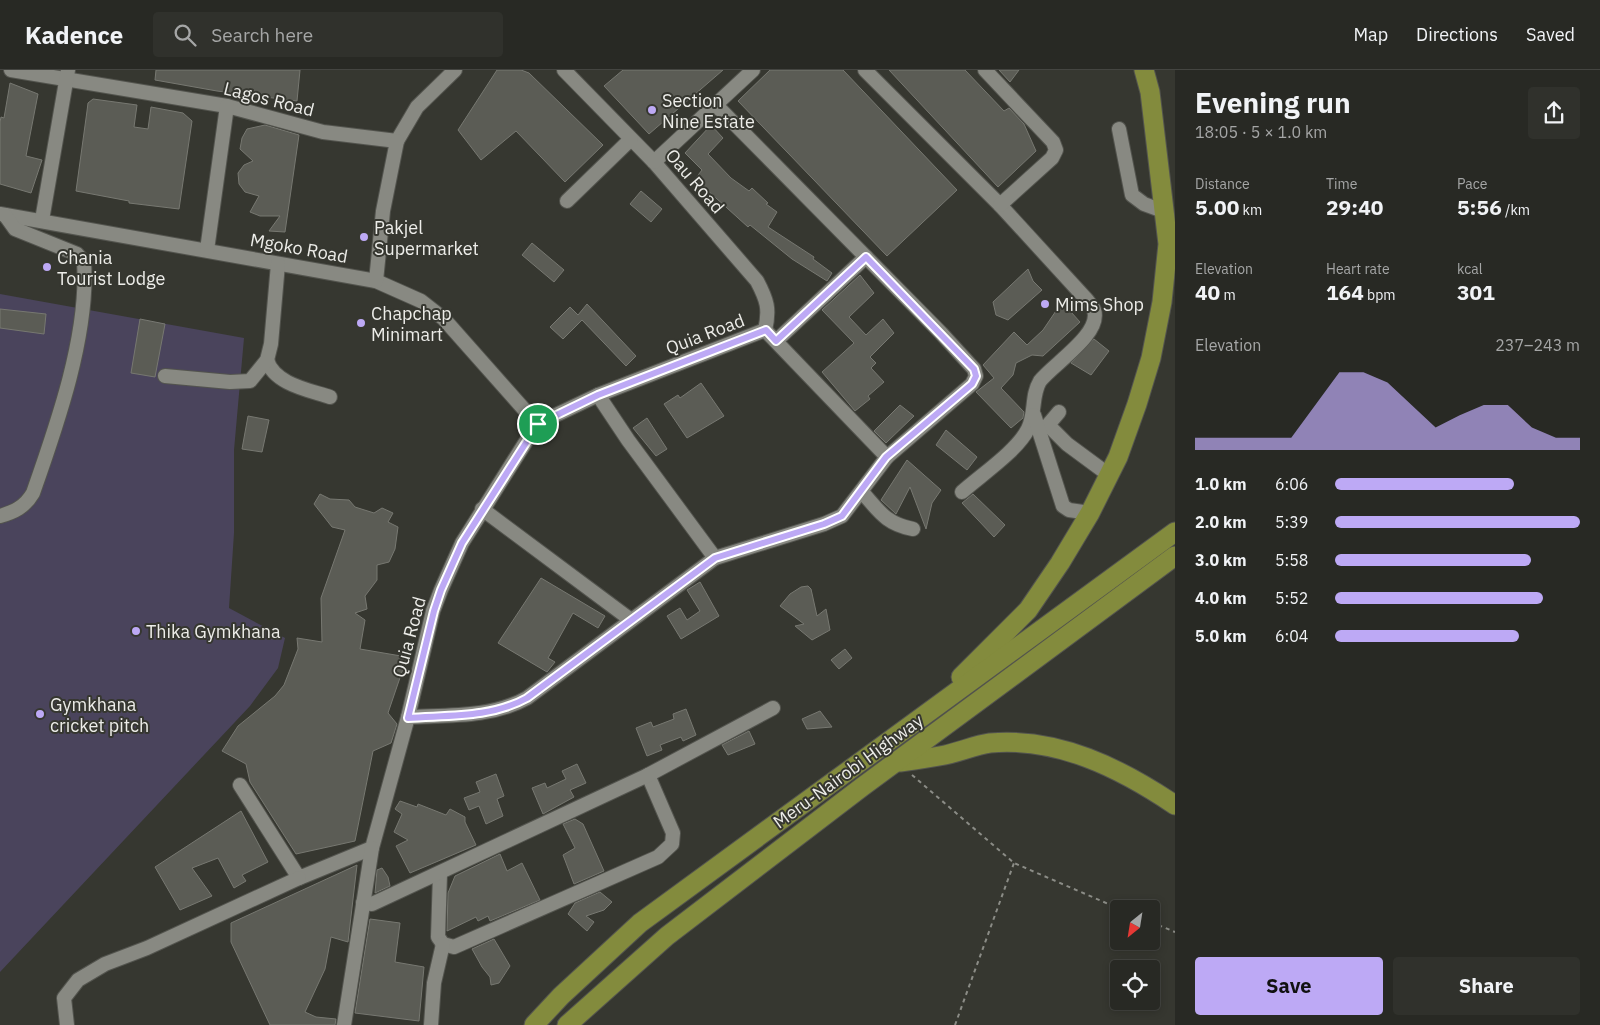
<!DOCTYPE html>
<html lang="en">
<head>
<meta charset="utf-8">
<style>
	:root { --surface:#282924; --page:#30312c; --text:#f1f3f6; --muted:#a5a6a6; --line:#444541; --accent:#bda9f5 }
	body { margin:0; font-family:"IBM Plex Sans",sans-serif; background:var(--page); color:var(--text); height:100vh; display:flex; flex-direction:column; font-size:19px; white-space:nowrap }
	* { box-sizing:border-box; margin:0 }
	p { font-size:16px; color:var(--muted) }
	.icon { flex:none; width:28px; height:28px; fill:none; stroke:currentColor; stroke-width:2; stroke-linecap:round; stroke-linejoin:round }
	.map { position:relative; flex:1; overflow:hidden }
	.side { display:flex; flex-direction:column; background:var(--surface); width:425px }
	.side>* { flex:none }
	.needle { width:32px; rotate:210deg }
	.fabs { position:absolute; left:1110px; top:830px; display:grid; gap:10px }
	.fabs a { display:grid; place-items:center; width:50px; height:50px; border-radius:5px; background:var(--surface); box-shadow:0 2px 8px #0003,0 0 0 1px var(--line); font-size:25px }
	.pin { position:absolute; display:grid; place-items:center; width:42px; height:42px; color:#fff; margin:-21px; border:2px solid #fff; border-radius:50%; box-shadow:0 1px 5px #0007 }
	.round { display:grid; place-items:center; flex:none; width:52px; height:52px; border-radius:5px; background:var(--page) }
	.summary { display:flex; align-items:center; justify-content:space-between; height:85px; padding:0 20px }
	h1 { font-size:28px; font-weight:700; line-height:38px }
	.metrics { display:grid; grid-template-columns:repeat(3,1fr); gap:8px; height:85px; padding:5px 20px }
	.metrics div { display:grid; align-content:center }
	.metrics b { font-size:21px; font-weight:700 }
	.metrics small { font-size:14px; font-weight:400 }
	.metrics p { font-size:14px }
	.chart { height:140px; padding:10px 20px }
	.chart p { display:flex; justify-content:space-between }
	.chart svg { width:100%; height:90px; margin-top:5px; fill:var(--accent); opacity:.7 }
	.cta { display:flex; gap:10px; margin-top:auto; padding:10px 20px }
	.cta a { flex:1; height:58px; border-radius:5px; background:var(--accent); color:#111; font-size:20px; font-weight:700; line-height:58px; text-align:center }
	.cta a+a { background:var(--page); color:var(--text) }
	ul { padding:0 20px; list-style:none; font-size:16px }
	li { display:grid; grid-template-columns:80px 60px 1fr; align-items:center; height:38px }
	li i { height:12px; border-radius:6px; background:var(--accent) }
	header { display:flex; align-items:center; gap:30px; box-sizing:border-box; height:70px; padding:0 25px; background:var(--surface); border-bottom:1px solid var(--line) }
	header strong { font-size:24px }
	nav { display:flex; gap:28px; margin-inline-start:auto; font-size:18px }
	.search { width:350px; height:45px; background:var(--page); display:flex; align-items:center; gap:12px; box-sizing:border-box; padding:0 18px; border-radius:5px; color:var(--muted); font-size:19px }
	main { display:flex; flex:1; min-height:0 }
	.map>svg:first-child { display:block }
	.green { fill:#4a445c }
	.building { fill:#5b5c55; stroke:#777871 }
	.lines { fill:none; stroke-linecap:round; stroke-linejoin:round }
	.minor-casing { stroke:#53544e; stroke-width:16 }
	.highway-casing { stroke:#53544e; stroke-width:21 }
	.path { stroke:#8b8c86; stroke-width:2; stroke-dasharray:4 4; stroke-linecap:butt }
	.minor { stroke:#888982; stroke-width:14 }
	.highway { stroke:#838b3d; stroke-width:19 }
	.route-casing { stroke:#fff; stroke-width:10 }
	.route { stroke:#bda9f5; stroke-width:6 }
	.poi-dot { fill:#bda9f5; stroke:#363730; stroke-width:2 }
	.labels { text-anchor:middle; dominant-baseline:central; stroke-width:4; stroke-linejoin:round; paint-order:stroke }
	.street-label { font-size:18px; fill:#edede9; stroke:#363730 }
	.poi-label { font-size:18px; fill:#edede9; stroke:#363730; text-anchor:start }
</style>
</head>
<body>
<header>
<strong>Kadence</strong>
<div class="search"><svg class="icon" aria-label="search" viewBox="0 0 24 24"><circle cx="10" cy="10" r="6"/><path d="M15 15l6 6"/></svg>Search here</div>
<nav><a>Map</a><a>Directions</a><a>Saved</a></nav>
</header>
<main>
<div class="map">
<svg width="1175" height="955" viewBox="0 0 1175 955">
	<rect width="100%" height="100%" fill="#363730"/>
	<!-- green -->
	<polygon class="green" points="0,224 244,268 234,380 234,463 229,538 285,568 278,598 250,636 0,902"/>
	<!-- building -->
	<g class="building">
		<polygon points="156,0 300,0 297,31 217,21 155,10"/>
		<polygon points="497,0 521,0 529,3 603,75 565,112 516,61 481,90 458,60"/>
		<polygon points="623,0 723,0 649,64 604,16"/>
		<polygon points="770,0 843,0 957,120 887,186 738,31"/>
		<polygon points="889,0 965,0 1004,41 1009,38 1024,54 1036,81 998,117"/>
		<polygon points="999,0 1019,0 1010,12"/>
		<polygon points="10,13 38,24 26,86 42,90 31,123 0,114 0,52 1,47 4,48"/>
		<polygon points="93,29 137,35 134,57 148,59 151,37 183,43 192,51 179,139 129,133 129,131 76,121 87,41 88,33"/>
		<polygon points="265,55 299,65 285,162 269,161 280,146 260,146 250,142 259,126 245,122 239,114 238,103 244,95 253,91 240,79 242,68 247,59"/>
		<polygon points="711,55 723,68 708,84 731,108 749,121 752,118 768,133 766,134 777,142 768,157 814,187 813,189 832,203 827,211 792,189 750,155 748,157 695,109 702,100 685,83"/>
		<polygon points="641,121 662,139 651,152 630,134"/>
		<polygon points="532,173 564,200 554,212 522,185"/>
		<polygon points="1028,199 1033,211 1042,220 1008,250 996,245 993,232"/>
		<polygon points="860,205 874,223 849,247 866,265 883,249 894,263 870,287 876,293 871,298 884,312 868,326 870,329 855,341 822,302 854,273 822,240"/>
		<polygon points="1062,232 1080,252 1043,286 1032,285 1016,293 1013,305 1001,318 1024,342 1023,348 1011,358 976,322 994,308 983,295 1014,262 1027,275 1043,260"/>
		<polygon points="587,234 636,286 626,296 582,250 563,269 550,257 570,237 578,245"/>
		<polygon points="0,239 46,244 44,264 0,258"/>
		<polygon points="140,249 165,254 155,307 131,303"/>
		<polygon points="1094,269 1109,281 1091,305 1071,293"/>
		<polygon points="701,313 724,346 687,368 664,334 678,325 680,328"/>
		<polygon points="900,335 914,346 886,373 874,361"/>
		<polygon points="248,346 269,350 262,382 242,379"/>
		<polygon points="647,348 667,379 656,386 633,358"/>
		<polygon points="946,360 977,387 967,400 936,375"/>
		<polygon points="907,390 941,420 932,433 926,459 910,417 896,444 881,430"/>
		<polygon points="320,424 330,429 349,430 355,437 374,443 382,438 393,443 388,452 398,457 395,479 389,492 377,495 377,510 365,526 367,539 355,543 365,550 360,579 407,587 388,643 397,654 391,673 373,681 355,771 296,784 250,712 246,694 222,681 238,656 275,626 284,615 298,579 297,568 322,572 321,528 345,460 332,457 314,434"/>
		<polygon points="973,424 1005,455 994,467 962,433"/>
		<polygon points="541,508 605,546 598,558 573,543 548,588 555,592 547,602 498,573"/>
		<polygon points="700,512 719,546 681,569 667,546 680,538 687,550 700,541 687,520"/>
		<polygon points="808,516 811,519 817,546 826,539 830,560 812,570 795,556 804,554 780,536 790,524 801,517"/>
		<polygon points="845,579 852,588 839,599 831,590"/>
		<polygon points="686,639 696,665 683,671 681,667 660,675 662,680 647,686 636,658 651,652 653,657 674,649 673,644"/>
		<polygon points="820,641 832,657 807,659 802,649"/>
		<polygon points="749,661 755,674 728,685 722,675"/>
		<polygon points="577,694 586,713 570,720 574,727 543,744 532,718 545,713 547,718 566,709 562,701"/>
		<polygon points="496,704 504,726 497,729 503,746 486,754 479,736 469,740 464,728 480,722 476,712"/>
		<polygon points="400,731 417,737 418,734 446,745 450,739 465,747 465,752 476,775 410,803 396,776 408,770 394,762 402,744 395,739"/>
		<polygon points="241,741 268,792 242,805 246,811 234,818 218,788 192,798 212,826 180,840 155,797"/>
		<polygon points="575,749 583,754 604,801 574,814 563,785 575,778 563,754"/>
		<polygon points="500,784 507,801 522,793 540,830 490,851 488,846 478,851 476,847 447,861 448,823 455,806"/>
		<polygon points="357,795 348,872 331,867 325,899 305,942 316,947 336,949 335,955 270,955 231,872 231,853"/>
		<polygon points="382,798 388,807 390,816 375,823 377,800"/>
		<polygon points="600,822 612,832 604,840 586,846 594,852 587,861 568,844 575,833"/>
		<polygon points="370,849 400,853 395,892 424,897 419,951 355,943"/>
		<polygon points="494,869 510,896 499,913 491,915 490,907 482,897 472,879"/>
	</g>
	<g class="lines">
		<!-- minor casing -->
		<g class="minor-casing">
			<g id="minor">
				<polyline points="11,0 227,36 323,62 397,71 417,37 455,0"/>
				<path d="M564,0l90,92 103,119c10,19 13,28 8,49"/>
				<path d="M865,0l135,135 87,95c2,3 6,7 7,10 8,24 -41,54 -54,71 -9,15 -4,32 -12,48 -11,22 -47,46 -66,63"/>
				<polyline points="985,0 1053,72 1056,80 1052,88 1000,135"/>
				<polyline points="715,34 941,263 974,299 976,306 972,314 887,387 765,260"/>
				<polyline points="1119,59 1132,125 1144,134 1163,141"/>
				<polyline points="654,92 753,0"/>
				<polyline points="567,131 631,69"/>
				<polyline points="0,144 376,211 421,231 444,249 537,354"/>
				<polyline points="42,150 68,0"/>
				<polyline points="207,180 227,36"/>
				<polyline points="376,211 383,141 397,71"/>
				<polyline points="776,271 866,187"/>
				<path d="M267,290c7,24 42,30 63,37"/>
				<polyline points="165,306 230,312 250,311 267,290 271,274 278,194"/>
				<polyline points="1059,342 1048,355 1067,374 1109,405"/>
				<polyline points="1034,345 1063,436 1069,440 1090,443"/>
				<path d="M862,422c17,19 24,32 51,37"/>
				<polyline points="482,439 631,550"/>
				<path d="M0,446c14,-4 25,-9 33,-23 24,-68 56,-159 51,-231l-7,-8 -62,-25 -10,-14"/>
				<polyline points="715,488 824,454 842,446 887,387"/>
				<path d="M408,647c40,-2 83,1 119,-19l188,-140 -87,-118 -30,-45"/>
				<polyline points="240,715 299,808 372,778 408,647 433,541 441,520 462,473 537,354 598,325 765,260"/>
				<polyline points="440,804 438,867 443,874 454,877 658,787 672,774 673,763 648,705"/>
				<polyline points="363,833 372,834 648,705 773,638"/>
				<polyline points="67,955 64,928 78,910 105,894 147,878 299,808"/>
				<polyline points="344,955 372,778"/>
				<polyline points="431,955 434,913 443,874"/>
			</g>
		</g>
		<!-- highway casing -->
		<g class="highway-casing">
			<g id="highway">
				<polyline points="961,607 1028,540 1060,493 1090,443 1118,387 1137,334 1151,288 1162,232 1168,174 1150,22 1144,0"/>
				<path d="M900,692c15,-2 30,-4 45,-7 15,-3 30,-10 45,-12 68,-6 130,25 185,62"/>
				<polyline points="534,955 561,926 640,853 1175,462"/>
				<polyline points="567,955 667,866 862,717 1175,486"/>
			</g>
		</g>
		<!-- path -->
		<g class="path">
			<polyline points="912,705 1014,793 1120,839"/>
			<polyline points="1151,852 1175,862"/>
			<polyline points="955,955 1014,793"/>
		</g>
		<!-- minor -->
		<use href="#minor" class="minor"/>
		<!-- highway -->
		<use href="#highway" class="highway"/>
	</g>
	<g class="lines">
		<!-- route casing -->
		<g class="route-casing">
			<path id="route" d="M866,187l108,112 2,7 -4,8 -86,73 -44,59 -18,8 -109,34 -188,140c-36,20 -79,17 -119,20l26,-107 7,-21 21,-47 76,-119 60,-29 168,-65 10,11z"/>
		</g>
		<!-- route -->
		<use href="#route" class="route"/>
	</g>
	<!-- markers -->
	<g class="poi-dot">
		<circle cx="652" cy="40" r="5"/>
		<circle cx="364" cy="167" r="5"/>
		<circle cx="47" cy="197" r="5"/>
		<circle cx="1045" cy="234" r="5"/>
		<circle cx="361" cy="253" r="5"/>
		<circle cx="136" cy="561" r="5"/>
		<circle cx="40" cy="644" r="5"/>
	</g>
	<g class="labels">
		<!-- street labels -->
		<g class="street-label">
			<text transform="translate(269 29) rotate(14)">Lagos Road</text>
			<text transform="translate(695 111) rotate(49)">Oau Road</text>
			<text transform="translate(299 178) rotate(10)">Mgoko Road</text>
			<text transform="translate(705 264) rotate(-21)">Quia Road</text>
			<text transform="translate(409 567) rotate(-75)">Quia Road</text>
			<text transform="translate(848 701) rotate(-36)">Meru-Nairobi Highway</text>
		</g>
		<!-- poi labels -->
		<g class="poi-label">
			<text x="662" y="30">Section<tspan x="662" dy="21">Nine Estate</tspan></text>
			<text x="374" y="157">Pakjel<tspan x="374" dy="21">Supermarket</tspan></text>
			<text x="57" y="187">Chania<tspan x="57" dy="21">Tourist Lodge</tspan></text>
			<text x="1055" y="234">Mims Shop</text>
			<text x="371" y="243">Chapchap<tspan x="371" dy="21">Minimart</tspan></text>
			<text x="146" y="561">Thika Gymkhana</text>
			<text x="50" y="634">Gymkhana<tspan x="50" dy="21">cricket pitch</tspan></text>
		</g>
	</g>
</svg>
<div class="fabs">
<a><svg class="needle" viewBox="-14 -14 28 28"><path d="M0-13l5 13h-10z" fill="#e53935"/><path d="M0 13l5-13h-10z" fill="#a5a6a6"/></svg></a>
<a><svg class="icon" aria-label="locate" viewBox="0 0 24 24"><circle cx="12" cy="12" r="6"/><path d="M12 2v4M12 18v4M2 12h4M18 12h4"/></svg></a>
</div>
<div class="pin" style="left:538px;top:354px;background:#1e9e55"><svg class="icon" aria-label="arrive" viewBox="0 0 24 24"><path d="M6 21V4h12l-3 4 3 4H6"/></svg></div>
</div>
<section class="side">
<div class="summary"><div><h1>Evening run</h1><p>18:05 · 5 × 1.0 km</p></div><a class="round"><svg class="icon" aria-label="share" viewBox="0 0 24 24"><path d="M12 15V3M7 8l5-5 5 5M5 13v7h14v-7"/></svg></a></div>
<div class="metrics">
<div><p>Distance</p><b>5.00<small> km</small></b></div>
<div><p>Time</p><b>29:40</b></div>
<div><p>Pace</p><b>5:56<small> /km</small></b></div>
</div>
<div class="metrics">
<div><p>Elevation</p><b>40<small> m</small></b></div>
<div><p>Heart rate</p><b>164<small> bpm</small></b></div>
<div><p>kcal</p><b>301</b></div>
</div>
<div class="chart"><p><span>Elevation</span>237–243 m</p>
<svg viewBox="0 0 160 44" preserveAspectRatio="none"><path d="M0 44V38L10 38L20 38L30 38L40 38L50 22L60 6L70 6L80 11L90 22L100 33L110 27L120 22L130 22L140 33L150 38L160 38V44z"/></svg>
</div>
<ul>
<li><b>1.0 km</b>6:06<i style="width:73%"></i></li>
<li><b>2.0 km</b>5:39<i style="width:100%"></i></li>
<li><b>3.0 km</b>5:58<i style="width:80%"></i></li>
<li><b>4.0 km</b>5:52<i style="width:85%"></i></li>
<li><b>5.0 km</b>6:04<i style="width:75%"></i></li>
</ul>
<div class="cta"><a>Save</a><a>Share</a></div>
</section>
</main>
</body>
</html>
